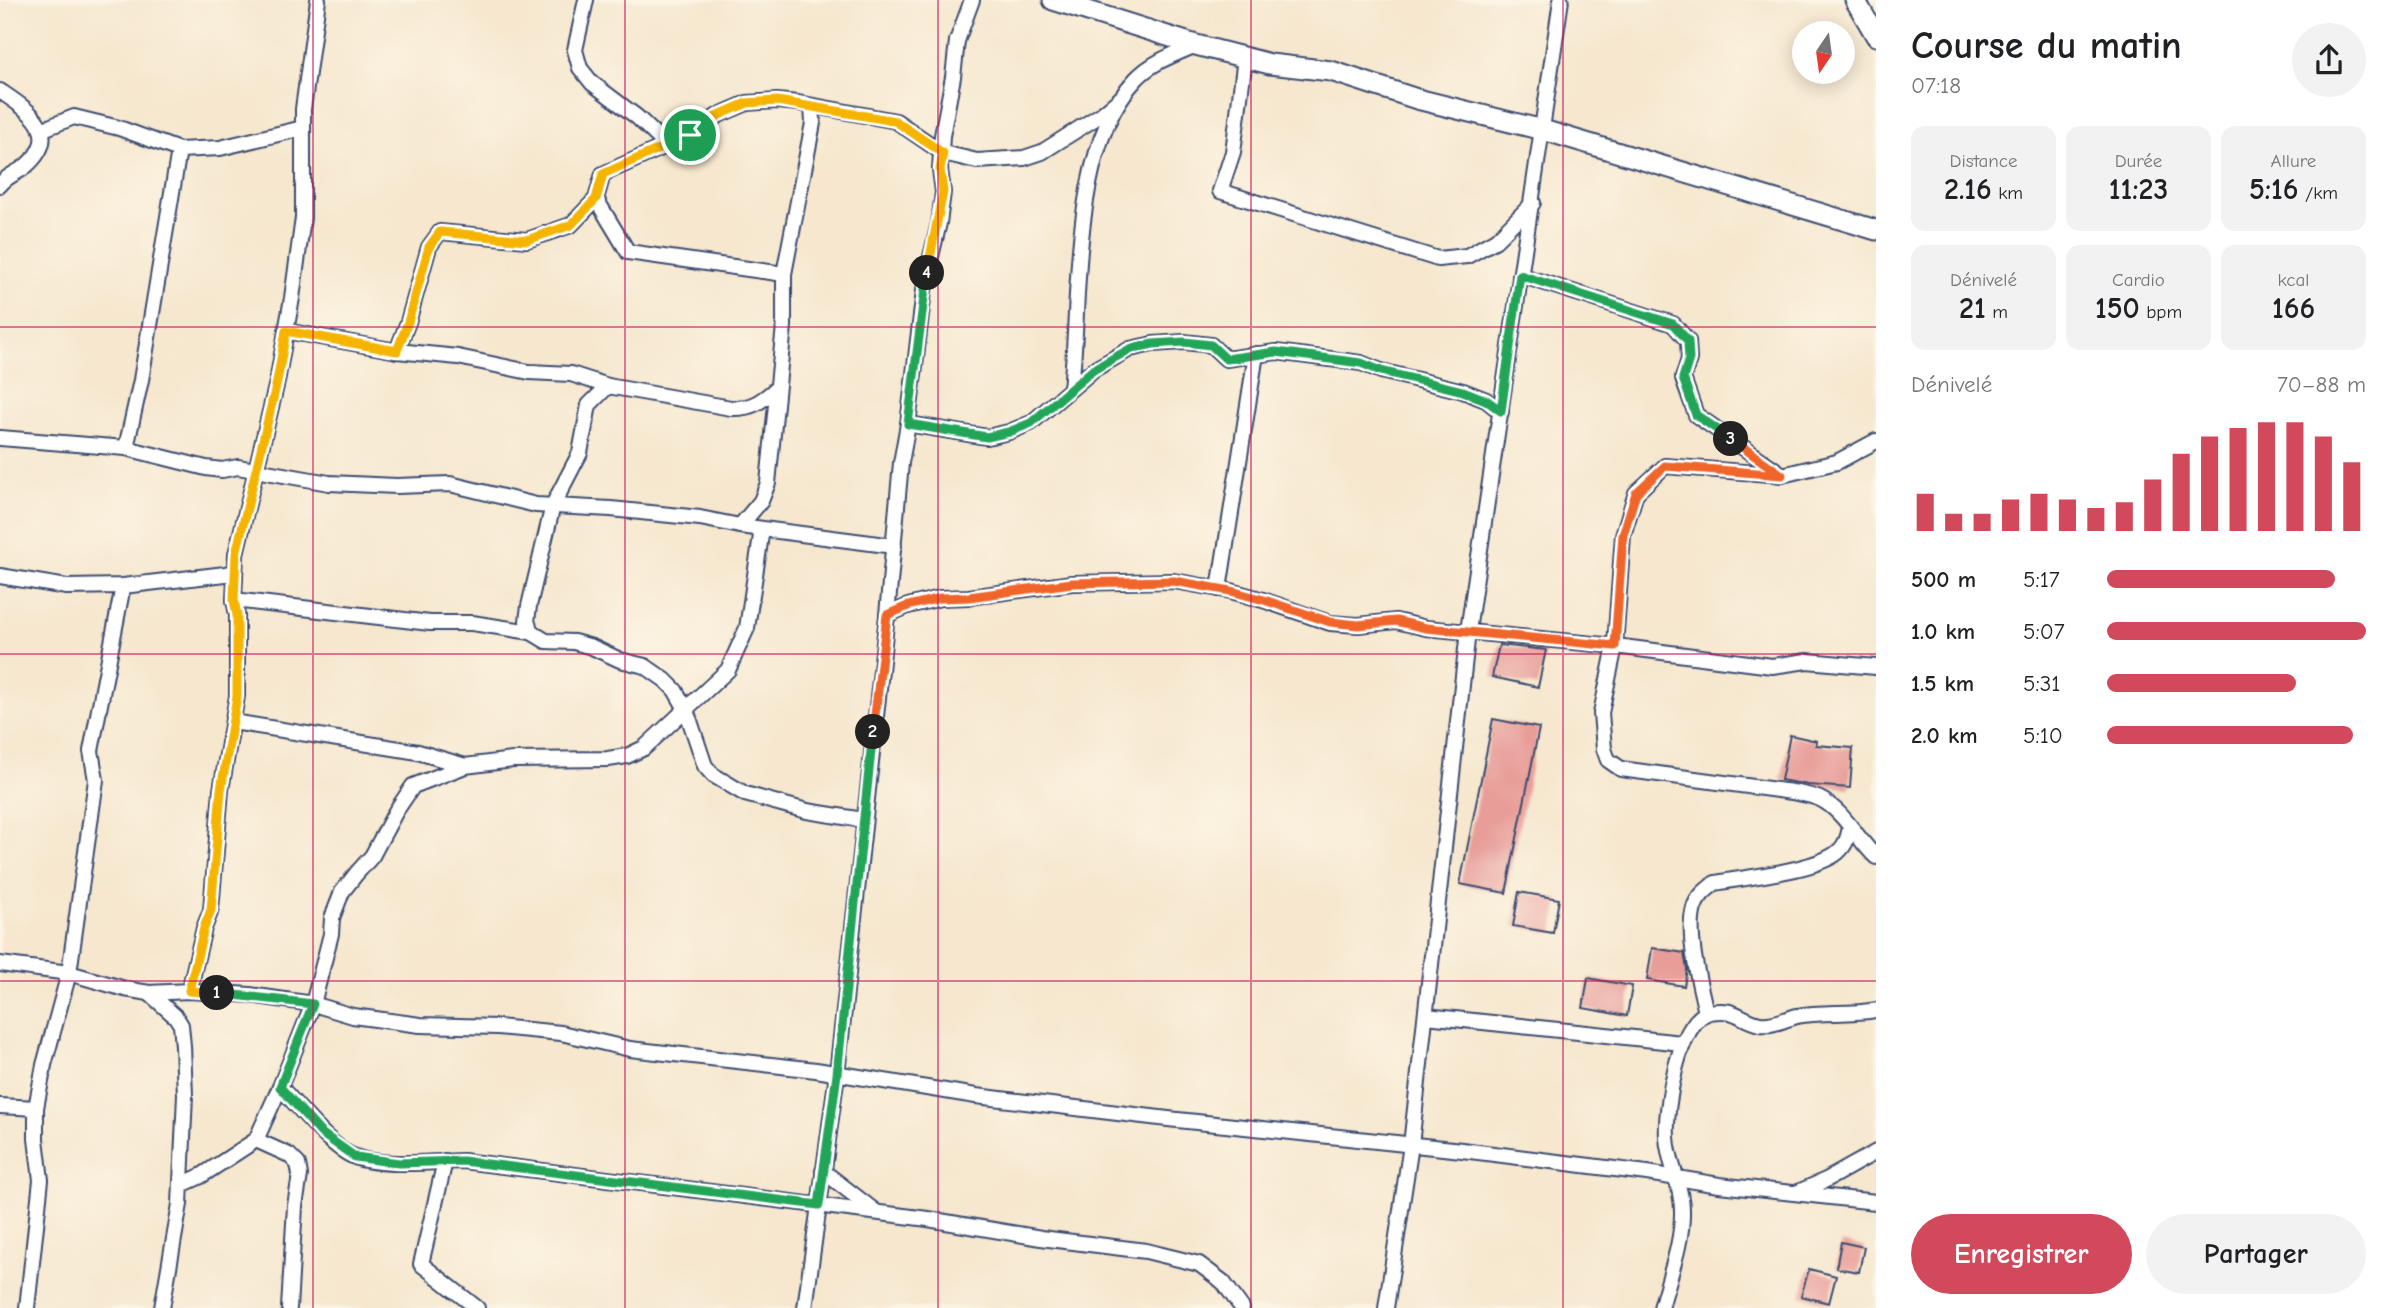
<!DOCTYPE html>
<html lang="fr">
<head>
<meta charset="utf-8">
<style>
	:root { --surface:#fff; --page:#f2f2f2; --text:#202124; --muted:#757577; --accent:#d1495b }
	body { margin:0; font-family:"Comic Neue",sans-serif; background:var(--page); color:var(--text); height:100vh; display:flex; flex-direction:column; font-size:26px; white-space:nowrap }
	* { box-sizing:border-box; margin:0 }
	p { font-size:23px; color:var(--muted) }
	.icon { flex:none; width:38px; height:38px; fill:none; stroke:currentColor; stroke-width:2; stroke-linecap:round; stroke-linejoin:round }
	.map { position:relative; flex:1; overflow:hidden }
	.side { display:flex; flex-direction:column; background:var(--surface); width:525px }
	.side>* { flex:none }
	.needle { width:46px; rotate:193deg }
	.tools { position:absolute; left:1792px; top:21px; display:grid; gap:14px }
	.tools a { display:grid; place-items:center; width:63px; height:63px; border-radius:50%; background:var(--surface); box-shadow:0 4px 18px #0003; font-size:35px }
	.pin { position:absolute; display:grid; place-items:center; width:60px; height:60px; color:#fff; margin:-30px; border:4px solid #fff; border-radius:50%; box-shadow:0 2px 7px #0007 }
	.km { position:absolute; width:35px; height:35px; margin:-18px; border-radius:50%; background:#222; color:#fff; font-size:19px; line-height:35px; text-align:center }
	.round { display:grid; place-items:center; flex:none; width:74px; height:74px; border-radius:37px; background:var(--page) }
	.head { display:flex; align-items:center; justify-content:space-between; height:119px; padding:0 35px }
	h1 { font-size:38px; font-weight:800; line-height:52px }
	.figures { display:grid; grid-template-columns:repeat(3,1fr); gap:10px; height:119px; padding:7px 35px }
	.figures div { display:grid; align-content:center; border-radius:14px; background:var(--page); text-align:center }
	.figures b { font-size:30px; font-weight:800 }
	.figures small { font-size:19px; font-weight:400 }
	.figures p { font-size:19px }
	.chart { height:196px; padding:14px 35px }
	.chart p { display:flex; justify-content:space-between }
	.chart svg { width:100%; height:126px; margin-top:7px; stroke:var(--accent); stroke-width:6 }
	.primary-button { display:flex; gap:14px; margin-top:auto; padding:14px 35px }
	.primary-button a { flex:1; height:80px; border-radius:42px; background:var(--accent); color:#fff; font-size:28px; font-weight:800; line-height:80px; text-align:center }
	.primary-button a+a { background:var(--page); color:var(--text) }
	ul { padding:0 35px; list-style:none; font-size:23px }
	li { display:grid; grid-template-columns:112px 84px 1fr; align-items:center; height:52px }
	li i { height:18px; border-radius:9px; background:var(--accent) }
	main { display:flex; flex:1; min-height:0 }
	.map>svg:first-child { display:block }
	.building { fill:#e89d99 }
	.lines { fill:none; stroke-linecap:round; stroke-linejoin:round }
	.street-casing { stroke:#3c4b6f; stroke-width:18 }
	.secondary-casing { stroke:#3c4b6f; stroke-width:23 }
	.street { stroke:#fff; stroke-width:14 }
	.secondary { stroke:#fff; stroke-width:19 }
	.split-1-casing { stroke:#fff; stroke-width:14 }
	.split-2-casing { stroke:#fff; stroke-width:14 }
	.split-3-casing { stroke:#fff; stroke-width:14 }
	.split-4-casing { stroke:#fff; stroke-width:14 }
	.split-5-casing { stroke:#fff; stroke-width:14 }
	.split-1 { stroke:#f5b400; stroke-width:9 }
	.split-2 { stroke:#22a559; stroke-width:9 }
	.split-3 { stroke:#f0652b; stroke-width:9 }
	.split-4 { stroke:#22a559; stroke-width:9 }
	.split-5 { stroke:#f5b400; stroke-width:9 }
	.grid { fill:none; stroke:#c2185b; stroke-width:2; stroke-opacity:0.55 }
</style>
</head>
<body>
<main>
<div class="map">
<svg width="1876" height="1308" viewBox="0 0 1876 1308">
	<rect width="100%" height="100%" fill="#fcf5e5"/>
	<filter id="ink" filterUnits="userSpaceOnUse"><feTurbulence type="fractalNoise" baseFrequency=".0143" numOctaves="2"/><feDisplacementMap in="SourceGraphic" scale="14" xChannelSelector="R" yChannelSelector="G"/><feConvolveMatrix kernelMatrix="1 2 1 2 8 2 1 2 1" color-interpolation-filters="sRGB"/></filter>
	<filter id="wash" filterUnits="userSpaceOnUse"><feTurbulence type="fractalNoise" baseFrequency=".00686" numOctaves="4" result="noise"/><feDisplacementMap in="SourceGraphic" scale="28" xChannelSelector="R" yChannelSelector="G"/><feGaussianBlur stdDeviation="1.57" result="paint"/><feColorMatrix in="noise" values="0 0 0 0 0 0 0 0 0 0 0 0 0 0 0 0 0 1.4 0 .05"/><feComposite in="paint" operator="in"/></filter>
	<g filter="url(#wash)">
		<rect width="100%" height="100%" fill="#f6e7ce"/>
		<g id="blocks">
			<!-- building -->
			<g class="building">
				<polygon points="1499,645 1546,650 1538,687 1492,677"/>
				<polygon points="1493,719 1539,728 1506,893 1460,884"/>
				<polygon points="1790,735 1817,741 1816,745 1853,748 1850,788 1808,785 1781,780"/>
				<polygon points="1519,892 1559,899 1553,933 1513,926"/>
				<polygon points="1652,948 1684,953 1687,969 1684,986 1647,980"/>
				<polygon points="1588,978 1632,986 1627,1016 1583,1008"/>
				<polygon points="1841,1242 1864,1247 1859,1272 1836,1268"/>
				<polygon points="1809,1269 1836,1276 1829,1303 1801,1296"/>
			</g>
		</g>
	</g>
	<g filter="url(#ink)">
		<use href="#blocks" fill-opacity="0" stroke="#3c4b6f" stroke-width="2"/>
		<g class="lines">
			<!-- street casing -->
			<g class="street-casing">
				<g id="street">
					<polyline points="586,0 575,50 580,68 592,83 637,117 666,145"/>
					<polyline points="1245,58 1233,152 1220,191 1438,259 1467,256 1496,240 1533,203"/>
					<path d="M0,91c28,19 64,41 26,75 -8,7 -19,9 -26,19"/>
					<polyline points="41,130 74,117 119,128 179,150 220,148 303,128"/>
					<polyline points="596,199 628,252 784,274"/>
					<polyline points="1520,275 1673,324 1688,341 1689,359 1683,378 1696,415 1780,473"/>
					<path d="M286,331l111,20 61,6 71,15 42,2 37,12 123,22c21,1 31,-7 46,-20"/>
					<polyline points="397,351 408,322 429,247 440,232 527,240 571,225 596,199 603,174 690,135 719,115 747,103 777,101 798,103 896,121 943,153 977,161 1024,158 1042,152 1102,114 1120,99"/>
					<path d="M1071,388c10,-91 -1,-239 65,-309 16,-17 39,-25 60,-34"/>
					<polyline points="908,424 987,437 1009,432 1031,423 1093,370 1130,349 1153,344 1184,342 1211,345 1226,359 1276,352 1361,363 1381,371 1463,391 1486,400 1501,412"/>
					<polyline points="0,438 126,448 206,468 222,470 238,467 329,483 397,486 450,484 536,505 611,509 700,518 740,526 894,546"/>
					<path d="M1876,441l-39,21 -55,13 -117,-9 -29,27 -13,42 -8,111 -14,67 3,36 4,11 13,9 171,23c9,2 19,3 28,7 23,11 38,41 56,58"/>
					<polyline points="126,448 141,380 179,150"/>
					<polyline points="740,526 761,501 768,483 784,326 784,274 813,123 812,106"/>
					<polyline points="0,576 67,587 123,586 234,573"/>
					<polyline points="1219,589 1256,354"/>
					<polyline points="234,600 430,623 472,623 531,632 546,641 574,642 592,647 620,660 645,666 665,680 675,690 686,709 705,766 713,775 745,794 807,811 863,820"/>
					<polyline points="887,615 908,606 940,598 969,597 1072,583 1174,581 1231,591 1263,600 1330,623 1358,625 1396,621 1426,628 1615,646 1772,666 1807,661 1876,667"/>
					<polyline points="531,632 527,621 529,606 553,505 580,453 589,405 608,386"/>
					<polyline points="233,722 418,752 465,766"/>
					<polyline points="0,964 69,973 125,989 149,993 189,991 250,995 313,1004 353,1016 420,1025 498,1027 561,1033 630,1049 816,1070 976,1096 1168,1119 1462,1150 1647,1173 1719,1185 1876,1202"/>
					<polyline points="189,991 204,928 211,910 221,790 237,696 237,615 234,600 236,554 277,382 292,298 303,218 303,109 318,0"/>
					<polyline points="149,993 176,1017 181,1025 183,1046 185,1095 180,1204 162,1308"/>
					<path d="M1706,1013c-6,-28 -20,-78 -12,-105 3,-11 12,-18 21,-25 31,-6 100,-12 123,-31 8,-7 10,-15 12,-24"/>
					<polyline points="1426,1016 1682,1043"/>
					<path d="M280,1087c19,20 51,61 75,70 27,10 79,5 108,4l465,58 113,19 105,13 53,13 24,18 19,26"/>
					<polyline points="0,1106 36,1108"/>
					<polyline points="256,1140 289,1155 298,1164 300,1175 295,1206 289,1308"/>
					<polyline points="445,1161 421,1264 477,1308"/>
					<polyline points="823,1171 876,1212"/>
					<polyline points="181,1185 201,1176 256,1140 280,1087 313,1004 331,934 332,918 342,892 356,874 372,856 396,811 413,786 465,766 513,760 608,759 627,756 644,748 728,670 747,628 762,529"/>
					<polyline points="1796,1193 1826,1180 1876,1152"/>
					<polyline points="27,1308 41,1180 36,1139 36,1108 44,1065 69,973 96,780 91,751 123,586"/>
					<polyline points="805,1308 837,1074 887,615 901,463 908,424 925,282 939,223 943,192 940,169 942,136 953,77 957,41 972,0"/>
					<polyline points="1386,1308 1411,1145 1468,631 1561,0"/>
					<path d="M1661,1308c8,-31 22,-66 21,-98 0,-25 -14,-48 -15,-73 -2,-27 11,-118 43,-125 26,-5 30,8 50,12 13,2 25,-5 37,-8 25,-5 53,-1 79,-6"/>
				</g>
			</g>
			<!-- secondary casing -->
			<g class="secondary-casing">
				<g id="secondary">
					<polyline points="1053,0 1196,45 1270,64 1331,71 1417,99 1543,130 1876,230"/>
					<polyline points="1855,0 1876,36"/>
				</g>
			</g>
			<!-- street -->
			<use href="#street" class="street"/>
			<!-- secondary -->
			<use href="#secondary" class="secondary"/>
		</g>
	</g>
	<g class="lines" filter="url(#ink)">
		<!-- split-1 casing -->
		<g class="split-1-casing">
			<polyline id="split-1" points="217,993 189,991 204,928 211,910 221,790 237,696 237,615 234,600 236,554 277,382 286,331 397,351 408,322 429,247 440,232 527,240 571,225 596,199 603,174 690,135"/>
		</g>
		<!-- split-2 casing -->
		<g class="split-2-casing">
			<polyline id="split-2" points="217,993 313,1004 280,1087 321,1133 355,1157 399,1163 463,1161 819,1205 837,1074 873,732"/>
		</g>
		<!-- split-3 casing -->
		<g class="split-3-casing">
			<polyline id="split-3" points="873,732 887,615 908,606 940,598 969,597 1072,583 1174,581 1231,591 1264,600 1330,622 1358,625 1396,621 1426,628 1615,646 1623,535 1636,493 1665,466 1782,475 1731,439"/>
		</g>
		<!-- split-4 casing -->
		<g class="split-4-casing">
			<polyline id="split-4" points="927,273 908,424 987,437 1009,432 1031,423 1093,370 1130,349 1153,344 1184,342 1211,345 1226,359 1276,352 1361,363 1381,371 1463,391 1486,400 1501,411 1520,275 1673,324 1688,341 1689,359 1683,378 1696,415 1731,439"/>
		</g>
		<!-- split-5 casing -->
		<g class="split-5-casing">
			<polyline id="split-5" points="690,135 719,115 747,103 777,101 895,121 943,153 940,169 943,192 927,273"/>
		</g>
		<!-- split-1 -->
		<use href="#split-1" class="split-1"/>
		<!-- split-2 -->
		<use href="#split-2" class="split-2"/>
		<!-- split-3 -->
		<use href="#split-3" class="split-3"/>
		<!-- split-4 -->
		<use href="#split-4" class="split-4"/>
		<!-- split-5 -->
		<use href="#split-5" class="split-5"/>
	</g>
	<!-- grid -->
	<path class="grid" d="M313,0v1308M625,0v1308M938,0v1308M1251,0v1308M1563,0v1308M0,327h1876M0,654h1876M0,981h1876"/>
</svg>
<div class="tools">
<a><svg class="needle" viewBox="-14 -14 28 28"><path d="M0-13l5 13h-10z" fill="#e53935"/><path d="M0 13l5-13h-10z" fill="#757577"/></svg></a>
</div>
<div class="pin" style="left:690px;top:135px;background:#1e9e55"><svg class="icon" aria-label="arrive" viewBox="0 0 24 24"><path d="M6 21V4h12l-3 4 3 4H6"/></svg></div>
<b class="km" style="left:217px;top:993px">1</b>
<b class="km" style="left:873px;top:732px">2</b>
<b class="km" style="left:1731px;top:439px">3</b>
<b class="km" style="left:927px;top:273px">4</b>
</div>
<section class="side">
<div class="head"><div><h1>Course du matin</h1><p>07:18</p></div><a class="round"><svg class="icon" aria-label="share" viewBox="0 0 24 24"><path d="M12 15V3M7 8l5-5 5 5M5 13v7h14v-7"/></svg></a></div>
<div class="figures">
<div><p>Distance</p><b>2.16<small> km</small></b></div>
<div><p>Durée</p><b>11:23</b></div>
<div><p>Allure</p><b>5:16<small> /km</small></b></div>
</div>
<div class="figures">
<div><p>Dénivelé</p><b>21<small> m</small></b></div>
<div><p>Cardio</p><b>150<small> bpm</small></b></div>
<div><p>kcal</p><b>166</b></div>
</div>
<div class="chart"><p><span>Dénivelé</span>70–88 m</p>
<svg viewBox="0 0 160 44" preserveAspectRatio="none"><path d="M5 44V31M15 44V38M25 44V38M35 44V33M45 44V31M55 44V33M65 44V36M75 44V34M85 44V26M95 44V17M105 44V11M115 44V8M125 44V6M135 44V6M145 44V11M155 44V20"/></svg>
</div>
<ul>
<li><b>500 m</b>5:17<i style="width:88%"></i></li>
<li><b>1.0 km</b>5:07<i style="width:100%"></i></li>
<li><b>1.5 km</b>5:31<i style="width:73%"></i></li>
<li><b>2.0 km</b>5:10<i style="width:95%"></i></li>
</ul>
<div class="primary-button"><a>Enregistrer</a><a>Partager</a></div>
</section>
</main>
</body>
</html>
